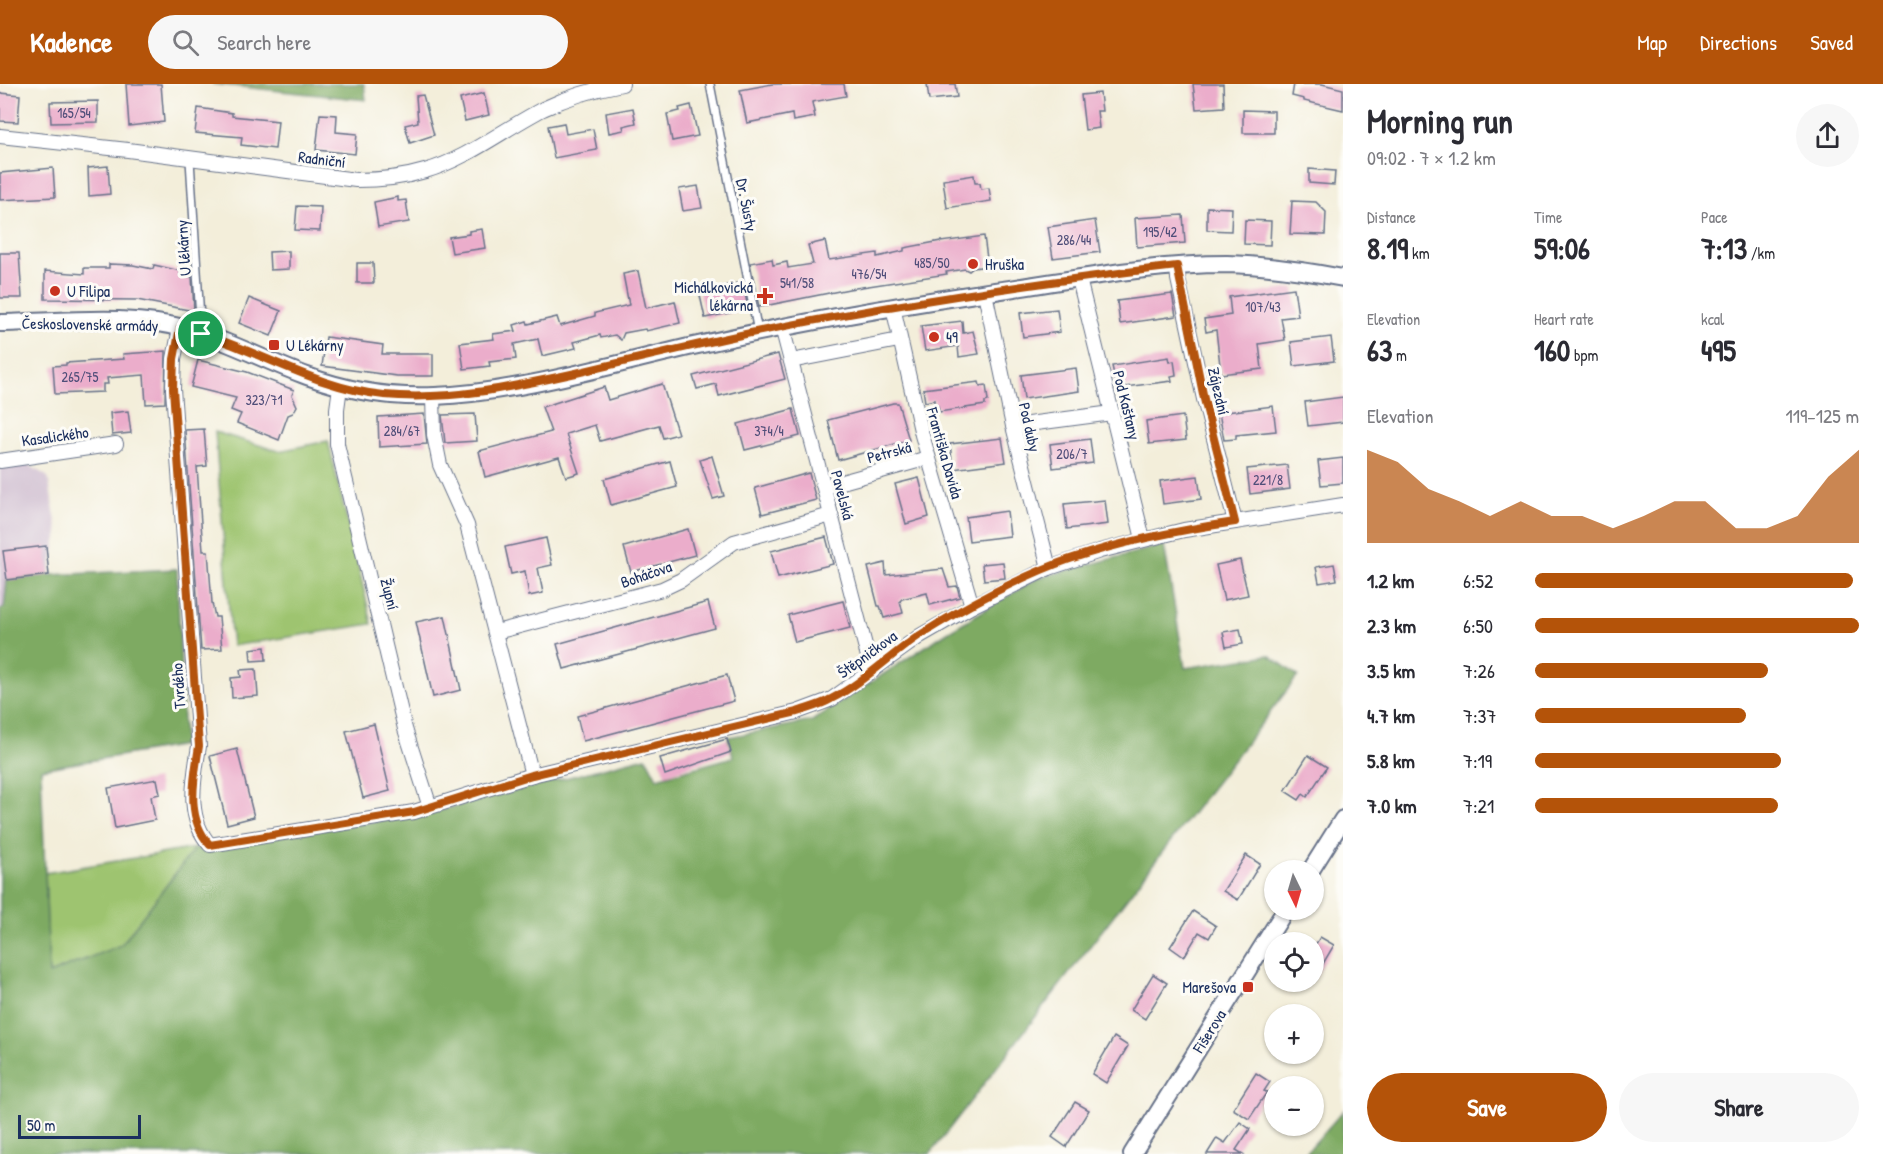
<!DOCTYPE html>
<html lang="en">
<head>
<meta charset="utf-8">
<style>
	:root { --surface:#fff; --page:#f7f7f7; --text:#2b2b33; --muted:#7c7c81; --accent:#b45309 }
	body { margin:0; font-family:"Patrick Hand",sans-serif; background:var(--page); color:var(--text); height:100vh; display:flex; flex-direction:column; font-size:22px; white-space:nowrap }
	* { box-sizing:border-box; margin:0 }
	p { font-size:20px; color:var(--muted) }
	.icon { flex:none; width:33px; height:33px; fill:none; stroke:currentColor; stroke-width:2; stroke-linecap:round; stroke-linejoin:round }
	.map { position:relative; flex:1; overflow:hidden }
	.side { display:flex; flex-direction:column; background:var(--surface); width:540px }
	.side>* { flex:none }
	.needle { width:39px; rotate:175deg }
	.buttons { position:absolute; left:1264px; top:776px; display:grid; gap:12px }
	.buttons a { display:grid; place-items:center; width:60px; height:60px; border-radius:50%; background:var(--surface); box-shadow:0 2px 4px #0004; font-size:30px }
	.scale { position:absolute; left:18px; bottom:15px; width:123px; box-sizing:border-box; padding-left:6px; border:3px solid #1b2f5e; border-top:0; font-size:16px; line-height:21px; white-space:nowrap; color:#1b2f5e; -webkit-text-stroke:4px #fdfcf7; paint-order:stroke }
	.pin { position:absolute; display:grid; place-items:center; width:51px; height:51px; color:#fff; margin:-26px; border:3px solid #fff; border-radius:50%; box-shadow:0 2px 6px #0007 }
	.round { display:grid; place-items:center; flex:none; width:63px; height:63px; border-radius:32px; background:var(--page) }
	.headline { display:flex; align-items:center; justify-content:space-between; height:102px; padding:0 24px }
	h1 { font-size:33px; font-weight:700; line-height:45px }
	.stats { display:grid; grid-template-columns:repeat(3,1fr); gap:9px; height:102px; padding:6px 24px }
	.stats div { display:grid; align-content:center }
	.stats b { font-size:30px; font-weight:700 }
	.stats small { font-size:16px; font-weight:400 }
	.stats p { font-size:16px }
	.chart { height:168px; padding:12px 24px }
	.chart p { display:flex; justify-content:space-between }
	.chart svg { width:100%; height:108px; margin-top:6px; fill:var(--accent); opacity:.7 }
	.button { display:flex; gap:12px; margin-top:auto; padding:12px 24px }
	.button a { flex:1; height:69px; border-radius:36px; background:var(--accent); color:#fff; font-size:24px; font-weight:700; line-height:69px; text-align:center }
	.button a+a { background:var(--page); color:var(--text) }
	ul { padding:0 24px; list-style:none; font-size:20px }
	li { display:grid; grid-template-columns:96px 72px 1fr; align-items:center; height:45px }
	li i { height:15px; border-radius:8px; background:var(--accent) }
	header { display:flex; align-items:center; gap:36px; box-sizing:border-box; height:84px; padding:0 30px; background:var(--accent); color:#fff }
	header strong { font-size:28px }
	nav { display:flex; gap:33px; margin-inline-start:auto; font-size:21px }
	.search { width:420px; height:54px; background:var(--page); display:flex; align-items:center; gap:15px; box-sizing:border-box; padding:0 21px; border-radius:33px; color:var(--muted); font-size:22px }
	main { display:flex; flex:1; min-height:0 }
	.map>svg:first-child { display:block }
	.industrial { fill:#cfbdd0 }
	.green { fill:#9ec46f; stroke:#5c7a66; stroke-width:1.5 }
	.forest { fill:#7eaa62; stroke:#4c6c60; stroke-width:1.5 }
	.building { fill:#ebadcb }
	.lines { fill:none; stroke-linecap:round; stroke-linejoin:round }
	.service-casing { stroke:#677289; stroke-width:10 }
	.minor-casing { stroke:#677289; stroke-width:16 }
	.tertiary-casing { stroke:#677289; stroke-width:20 }
	.service { stroke:#fff; stroke-width:7 }
	.minor { stroke:#fff; stroke-width:14 }
	.tertiary { stroke:#fff; stroke-width:16 }
	.route-casing { stroke:#fff; stroke-width:12 }
	.route { stroke:#b45309; stroke-width:8 }
	.poi-dot { fill:#c8321e; stroke:#fdfcf7; stroke-width:2 }
	.labels { text-anchor:middle; dominant-baseline:central; stroke-width:6; stroke-linejoin:round; paint-order:stroke }
	.number-label { font-size:14px; fill:#4f4e79 }
	.street-label { font-size:16px; fill:#1b2f5e; stroke:#fdfcf7 }
	.poi-label { font-size:16px; fill:#1b2f5e; stroke:#fdfcf7; text-anchor:start }
</style>
</head>
<body>
<header>
<strong>Kadence</strong>
<div class="search"><svg class="icon" aria-label="search" viewBox="0 0 24 24"><circle cx="10" cy="10" r="6"/><path d="M15 15l6 6"/></svg>Search here</div>
<nav><a>Map</a><a>Directions</a><a>Saved</a></nav>
</header>
<main>
<div class="map">
<svg width="1343" height="1070" viewBox="0 0 1343 1070">
	<rect width="100%" height="100%" fill="#fdfcf7"/>
	<filter id="ink" filterUnits="userSpaceOnUse"><feTurbulence type="fractalNoise" baseFrequency=".0167" numOctaves="2"/><feDisplacementMap in="SourceGraphic" scale="12" xChannelSelector="R" yChannelSelector="G"/><feConvolveMatrix kernelMatrix="1 2 1 2 8 2 1 2 1" color-interpolation-filters="sRGB"/></filter>
	<filter id="wash" filterUnits="userSpaceOnUse"><feTurbulence type="fractalNoise" baseFrequency=".008" numOctaves="4" result="noise"/><feDisplacementMap in="SourceGraphic" scale="24" xChannelSelector="R" yChannelSelector="G"/><feGaussianBlur stdDeviation="1.35" result="paint"/><feColorMatrix in="noise" values="0 0 0 0 0 0 0 0 0 0 0 0 0 0 0 0 0 1.4 0 .05"/><feComposite in="paint" operator="in"/></filter>
	<g filter="url(#wash)">
		<rect width="100%" height="100%" fill="#f3eeda"/>
		<!-- industrial -->
		<polygon class="industrial" points="26,379 48,393 58,449 49,491 7,496 4,525 0,525 0,384"/>
		<!-- green -->
		<g class="green">
			<polygon points="215,348 279,367 328,357 372,540 232,562"/>
			<polygon points="195,764 121,861 49,890 45,789"/>
		</g>
		<!-- forest -->
		<g class="forest">
			<polygon points="213,0 364,0 366,16"/>
			<polygon points="1164,461 1185,584 1269,571 1298,592 930,1070 0,1070 0,525 4,524 7,496 49,491 177,485 184,661 41,685 49,890 121,861 195,764 426,730 646,673 657,694 733,673 728,653 812,637 946,549 1038,494"/>
			<polygon points="1343,1027 1343,1070 1305,1070"/>
		</g>
		<g id="blocks">
			<!-- building -->
			<g class="building">
				<polygon points="126,0 161,0 164,38 129,42"/>
				<polygon points="772,0 844,0 846,12 812,18 815,33 793,37 792,30 747,39 740,6"/>
				<polygon points="927,0 955,0 957,13 929,16"/>
				<polygon points="1193,0 1223,0 1224,23 1196,25"/>
				<polygon points="1294,0 1322,0 1343,5 1343,26 1304,17 1304,15 1292,12"/>
				<polygon points="0,9 20,11 18,38 0,37"/>
				<polygon points="484,9 489,31 465,37 460,15"/>
				<polygon points="1100,9 1102,27 1097,27 1099,44 1085,46 1081,11"/>
				<polygon points="423,11 434,51 410,59 405,41 418,38 416,12"/>
				<polygon points="98,17 98,38 51,39 50,18"/>
				<polygon points="691,21 698,52 672,57 667,30 680,27 679,24"/>
				<polygon points="198,24 232,29 232,32 278,37 275,65 241,61 242,53 195,49"/>
				<polygon points="633,24 636,39 623,42 624,46 609,49 606,29"/>
				<polygon points="1243,26 1274,27 1274,49 1243,49"/>
				<polygon points="320,30 337,31 336,48 357,50 355,70 316,66"/>
				<polygon points="564,39 566,50 593,45 597,66 554,74 548,42"/>
				<polygon points="108,82 110,110 89,112 88,84"/>
				<polygon points="53,84 55,113 0,116 0,89"/>
				<polygon points="1309,85 1335,87 1334,101 1309,99"/>
				<polygon points="974,91 975,99 980,99 981,105 989,104 991,117 947,124 943,96"/>
				<polygon points="698,102 702,124 683,127 679,105"/>
				<polygon points="398,113 398,117 406,116 409,138 378,143 374,118"/>
				<polygon points="1292,117 1316,118 1326,128 1325,151 1290,150"/>
				<polygon points="297,122 321,123 320,147 295,146"/>
				<polygon points="1207,123 1232,124 1231,147 1207,146"/>
				<polygon points="1183,131 1185,159 1137,163 1135,134"/>
				<polygon points="1095,136 1100,168 1053,174 1048,143"/>
				<polygon points="1245,136 1271,137 1270,161 1244,160"/>
				<polygon points="482,145 485,164 452,169 449,153 469,150 469,147"/>
				<polygon points="984,152 988,182 973,184 969,187 965,185 946,188 947,190 849,205 759,223 750,179 772,175 773,181 787,178 788,184 813,180 808,161 825,157 829,176 877,169 877,173 904,167 904,164 941,157 941,158"/>
				<polygon points="289,167 289,185 270,186 269,168"/>
				<polygon points="0,169 19,169 22,214 0,214"/>
				<polygon points="357,179 373,179 374,199 357,199"/>
				<polygon points="109,180 133,181 153,185 154,181 181,187 180,191 192,193 194,227 137,216 45,215 45,187 84,190 84,184 109,184"/>
				<polygon points="638,187 646,224 675,217 680,239 646,247 645,245 624,249 621,256 615,251 601,254 600,251 574,258 576,264 542,272 538,255 514,260 516,275 489,278 490,282 464,285 460,259 494,255 493,250 516,247 514,241 527,237 528,240 557,233 560,242 595,232 595,229 629,221 623,190"/>
				<polygon points="743,198 748,225 705,234 699,207"/>
				<polygon points="1294,204 1298,232 1281,234 1285,256 1259,260 1262,285 1221,290 1216,246 1206,248 1204,235 1231,231 1229,213"/>
				<polygon points="1172,210 1176,232 1120,240 1117,217"/>
				<polygon points="249,214 281,227 271,252 239,239"/>
				<polygon points="1057,225 1060,248 1023,253 1020,229"/>
				<polygon points="962,237 963,249 973,247 979,270 959,273 958,262 925,267 921,242"/>
				<polygon points="326,253 383,261 382,270 433,270 433,292 397,292 322,282"/>
				<polygon points="1331,253 1334,277 1294,282 1291,258"/>
				<polygon points="166,267 165,319 146,320 144,291 107,294 108,300 103,300 103,308 55,310 53,282 66,281 66,279 124,275 123,270"/>
				<polygon points="778,270 785,295 719,312 716,300 697,305 693,292"/>
				<polygon points="1169,273 1170,278 1174,277 1176,291 1171,292 1172,297 1117,304 1112,282"/>
				<polygon points="198,276 247,288 294,306 292,311 297,322 293,329 288,331 279,356 237,339 241,330 231,326 236,314 191,303"/>
				<polygon points="1076,284 1079,307 1024,315 1021,291"/>
				<polygon points="979,298 980,302 986,301 988,317 985,318 985,321 939,328 938,322 935,323 934,316 925,318 923,305"/>
				<polygon points="662,300 678,350 663,354 659,341 600,357 595,341 566,350 579,389 566,393 559,373 485,393 479,367 551,348 542,323 604,303 608,316"/>
				<polygon points="1343,313 1343,338 1308,342 1305,318"/>
				<polygon points="893,319 898,319 909,356 838,376 828,336"/>
				<polygon points="1273,322 1276,347 1236,351 1236,355 1224,356 1219,329"/>
				<polygon points="793,325 800,352 745,366 738,340"/>
				<polygon points="128,327 131,349 112,351 110,329"/>
				<polygon points="424,330 427,360 379,363 378,333"/>
				<polygon points="475,330 477,357 445,359 442,331"/>
				<polygon points="1183,332 1186,356 1149,360 1146,337"/>
				<polygon points="204,345 207,382 197,383 203,467 208,467 212,519 215,533 219,533 222,565 201,566 185,346"/>
				<polygon points="1002,354 1006,378 953,385 950,360"/>
				<polygon points="1090,355 1093,379 1053,384 1050,360"/>
				<polygon points="712,372 724,412 713,415 700,376"/>
				<polygon points="1343,374 1343,399 1321,401 1318,377"/>
				<polygon points="670,377 677,403 611,421 604,395"/>
				<polygon points="1287,381 1290,405 1250,410 1247,385"/>
				<polygon points="809,389 816,416 762,430 755,404"/>
				<polygon points="1198,392 1201,415 1163,420 1160,397"/>
				<polygon points="919,394 929,433 906,440 895,400"/>
				<polygon points="1105,416 1108,440 1067,445 1064,420"/>
				<polygon points="1007,427 1010,452 969,457 966,433"/>
				<polygon points="688,445 695,471 631,488 624,463"/>
				<polygon points="826,453 833,480 778,494 771,467"/>
				<polygon points="546,454 552,481 538,484 543,509 529,512 525,487 511,490 505,463"/>
				<polygon points="46,462 49,491 7,496 3,467"/>
				<polygon points="1240,476 1248,511 1224,516 1216,481"/>
				<polygon points="1003,478 1005,494 984,496 982,480"/>
				<polygon points="885,479 886,491 943,485 949,503 957,502 960,513 930,521 927,509 902,515 900,517 903,529 884,534 880,522 878,522 868,483"/>
				<polygon points="1334,480 1337,496 1319,499 1316,483"/>
				<polygon points="843,517 850,544 795,558 788,531"/>
				<polygon points="708,518 715,544 564,585 557,560"/>
				<polygon points="445,532 461,606 433,613 416,538"/>
				<polygon points="1240,545 1243,560 1226,563 1223,548"/>
				<polygon points="265,563 266,576 251,577 250,565"/>
				<polygon points="256,585 258,612 232,614 231,594 241,593 240,586"/>
				<polygon points="727,591 734,617 583,657 577,632"/>
				<polygon points="374,640 390,707 363,714 346,647"/>
				<polygon points="727,655 731,668 665,691 660,674"/>
				<polygon points="237,665 254,733 227,740 210,672"/>
				<polygon points="1308,671 1327,683 1307,713 1303,710 1299,716 1285,707"/>
				<polygon points="157,695 160,710 151,712 155,736 115,744 108,704"/>
				<polygon points="1246,771 1260,780 1238,816 1223,807"/>
				<polygon points="1193,827 1216,842 1209,854 1199,848 1184,873 1170,863"/>
				<polygon points="1320,853 1334,861 1314,895 1314,863"/>
				<polygon points="1153,890 1167,899 1145,935 1131,926"/>
				<polygon points="1114,953 1128,962 1106,999 1092,990"/>
				<polygon points="1256,989 1270,998 1264,1007 1267,1008 1249,1035 1233,1025"/>
				<polygon points="1075,1018 1089,1026 1066,1063 1052,1053"/>
				<polygon points="1240,1038 1250,1045 1236,1066 1243,1070 1207,1070 1217,1054 1225,1059"/>
			</g>
		</g>
	</g>
	<g filter="url(#ink)">
		<use href="#blocks" fill-opacity="0" stroke="#677289" stroke-width="1.5"/>
		<g class="lines">
			<!-- service casing -->
			<g class="service-casing">
				<g id="service">
					<polyline points="710,0 758,248"/>
					<polyline points="190,76 201,250"/>
				</g>
			</g>
			<!-- minor casing -->
			<g class="minor-casing">
				<g id="minor">
					<path d="M0,52l128,14 228,30c24,0 46,-2 69,-9 42,-12 79,-42 118,-62 25,-12 52,-20 79,-25"/>
					<polyline points="1177,182 1178,195 1204,315 1235,438"/>
					<polyline points="1079,195 1143,455"/>
					<polyline points="985,209 1013,342 1049,484"/>
					<polyline points="893,223 922,351 972,522"/>
					<polyline points="782,243 872,588"/>
					<path d="M180,244l-6,31 -1,30 26,357c-5,33 -14,71 11,99l204,-33 118,-37 265,-63 35,-13 88,-63 52,-30 77,-38 51,-17 84,-21 159,-25"/>
					<polyline points="791,277 899,256"/>
					<polyline points="340,303 337,325 337,360 405,645 430,723"/>
					<polyline points="433,312 434,351 440,381 467,441 532,691"/>
					<polyline points="1013,342 1112,329"/>
					<polyline points="0,377 116,360"/>
					<polyline points="824,403 928,374"/>
					<polyline points="496,548 662,505 681,496 734,458 831,431"/>
				</g>
			</g>
			<!-- tertiary casing -->
			<g class="tertiary-casing">
				<g id="tertiary">
					<path d="M0,239c61,-1 132,-10 192,7 39,12 76,32 115,46 41,15 84,22 128,20 88,-4 177,-32 263,-51 98,-22 197,-39 297,-54 77,-11 154,-27 232,-27 39,1 78,7 116,14"/>
					<polyline points="1311,786 1343,735"/>
					<polyline points="1132,1070 1286,825"/>
				</g>
			</g>
			<!-- service -->
			<use href="#service" class="service"/>
			<!-- minor -->
			<use href="#minor" class="minor"/>
			<!-- tertiary -->
			<use href="#tertiary" class="tertiary"/>
		</g>
	</g>
	<g class="lines" filter="url(#ink)">
		<!-- route casing -->
		<g class="route-casing">
			<path id="route" d="M1177,182l27,133 31,123c-56,8 -111,19 -165,37 -49,17 -106,48 -150,76 -30,20 -57,48 -89,64 -10,6 -23,9 -34,13l-265,63 -118,37 -204,33c-25,-27 -16,-66 -11,-99l-26,-357 1,-30 6,-31c70,16 131,60 204,67 66,6 129,-8 192,-22 55,-13 110,-26 165,-38 144,-30 290,-52 436,-69z"/>
		</g>
		<!-- route -->
		<use href="#route" class="route"/>
	</g>
	<!-- markers -->
	<g class="poi-dot">
		<circle cx="973" cy="180" r="6"/>
		<circle cx="55" cy="207" r="6"/>
		<path d="M762 203h6v6h6v6h-6v6h-6v-6h-6v-6h6z"/>
		<circle cx="934" cy="253" r="6"/>
		<rect x="268" y="255" width="12" height="12" rx="3"/>
		<rect x="1242" y="897" width="12" height="12" rx="3"/>
	</g>
	<g class="labels">
		<!-- number labels -->
		<g class="number-label">
			<text x="74" y="28">165/54</text>
			<text x="1160" y="147">195/42</text>
			<text x="1074" y="155">286/44</text>
			<text x="932" y="178">485/50</text>
			<text x="869" y="189">476/54</text>
			<text x="797" y="198">541/58</text>
			<text x="1263" y="222">107/43</text>
			<text x="80" y="292">265/75</text>
			<text x="264" y="315">323/71</text>
			<text x="402" y="346">284/67</text>
			<text x="769" y="346">374/4</text>
			<text x="1072" y="369">206/7</text>
			<text x="1268" y="395">221/8</text>
		</g>
		<!-- street labels -->
		<g class="street-label">
			<text transform="translate(322 75) rotate(7)">Radniční</text>
			<text transform="translate(747 121) rotate(79)">Dr. Šusty</text>
			<text transform="translate(183 164) rotate(-94)">U lékárny</text>
			<text transform="translate(90 240) rotate(1)">Československé armády</text>
			<text transform="translate(1219 307) rotate(77)">Zájezdní</text>
			<text transform="translate(1127 321) rotate(76)">Pod Kaštany</text>
			<text transform="translate(1030 343) rotate(77)">Pod duby</text>
			<text transform="translate(55 352) rotate(-8)">Kasalického</text>
			<text transform="translate(889 368) rotate(-15)">Petrská</text>
			<text transform="translate(945 369) rotate(74)">Františka Davida</text>
			<text transform="translate(843 411) rotate(75)">Pavelská</text>
			<text transform="translate(646 490) rotate(-19)">Boháčova</text>
			<text transform="translate(390 510) rotate(76)">Župní</text>
			<text transform="translate(867 570) rotate(-36)">Štěpničkova</text>
			<text transform="translate(178 602) rotate(-94)">Tvrdého</text>
			<text transform="translate(1209 947) rotate(-58)">Fišerova</text>
		</g>
		<!-- poi labels -->
		<g class="poi-label">
			<text x="985" y="180">Hruška</text>
			<text x="753" y="203" text-anchor="end">Michálkovická<tspan x="753" dy="18">lékárna</tspan></text>
			<text x="67" y="207">U Filipa</text>
			<text x="946" y="253">49</text>
			<text x="286" y="261">U Lékárny</text>
			<text x="1236" y="903" text-anchor="end">Marešova</text>
		</g>
	</g>
</svg>
<div class="buttons">
<a><svg class="needle" viewBox="-14 -14 28 28"><path d="M0-13l5 13h-10z" fill="#e53935"/><path d="M0 13l5-13h-10z" fill="#7c7c81"/></svg></a>
<a><svg class="icon" aria-label="locate" viewBox="0 0 24 24"><circle cx="12" cy="12" r="6"/><path d="M12 2v4M12 18v4M2 12h4M18 12h4"/></svg></a>
<a>+</a>
<a>−</a>
</div>
<div class="scale">50 m</div>
<div class="pin" style="left:201px;top:250px;background:#1e9e55"><svg class="icon" aria-label="arrive" viewBox="0 0 24 24"><path d="M6 21V4h12l-3 4 3 4H6"/></svg></div>
</div>
<section class="side">
<div class="headline"><div><h1>Morning run</h1><p>09:02 · 7 × 1.2 km</p></div><a class="round"><svg class="icon" aria-label="share" viewBox="0 0 24 24"><path d="M12 15V3M7 8l5-5 5 5M5 13v7h14v-7"/></svg></a></div>
<div class="stats">
<div><p>Distance</p><b>8.19<small> km</small></b></div>
<div><p>Time</p><b>59:06</b></div>
<div><p>Pace</p><b>7:13<small> /km</small></b></div>
</div>
<div class="stats">
<div><p>Elevation</p><b>63<small> m</small></b></div>
<div><p>Heart rate</p><b>160<small> bpm</small></b></div>
<div><p>kcal</p><b>495</b></div>
</div>
<div class="chart"><p><span>Elevation</span>119–125 m</p>
<svg viewBox="0 0 160 44" preserveAspectRatio="none"><path d="M0 44V6L10 11L20 22L30 27L40 33L50 27L60 33L70 33L80 38L90 33L100 27L110 27L120 38L130 38L140 33L150 17L160 6V44z"/></svg>
</div>
<ul>
<li><b>1.2 km</b>6:52<i style="width:98%"></i></li>
<li><b>2.3 km</b>6:50<i style="width:100%"></i></li>
<li><b>3.5 km</b>7:26<i style="width:72%"></i></li>
<li><b>4.7 km</b>7:37<i style="width:65%"></i></li>
<li><b>5.8 km</b>7:19<i style="width:76%"></i></li>
<li><b>7.0 km</b>7:21<i style="width:75%"></i></li>
</ul>
<div class="button"><a>Save</a><a>Share</a></div>
</section>
</main>
</body>
</html>
